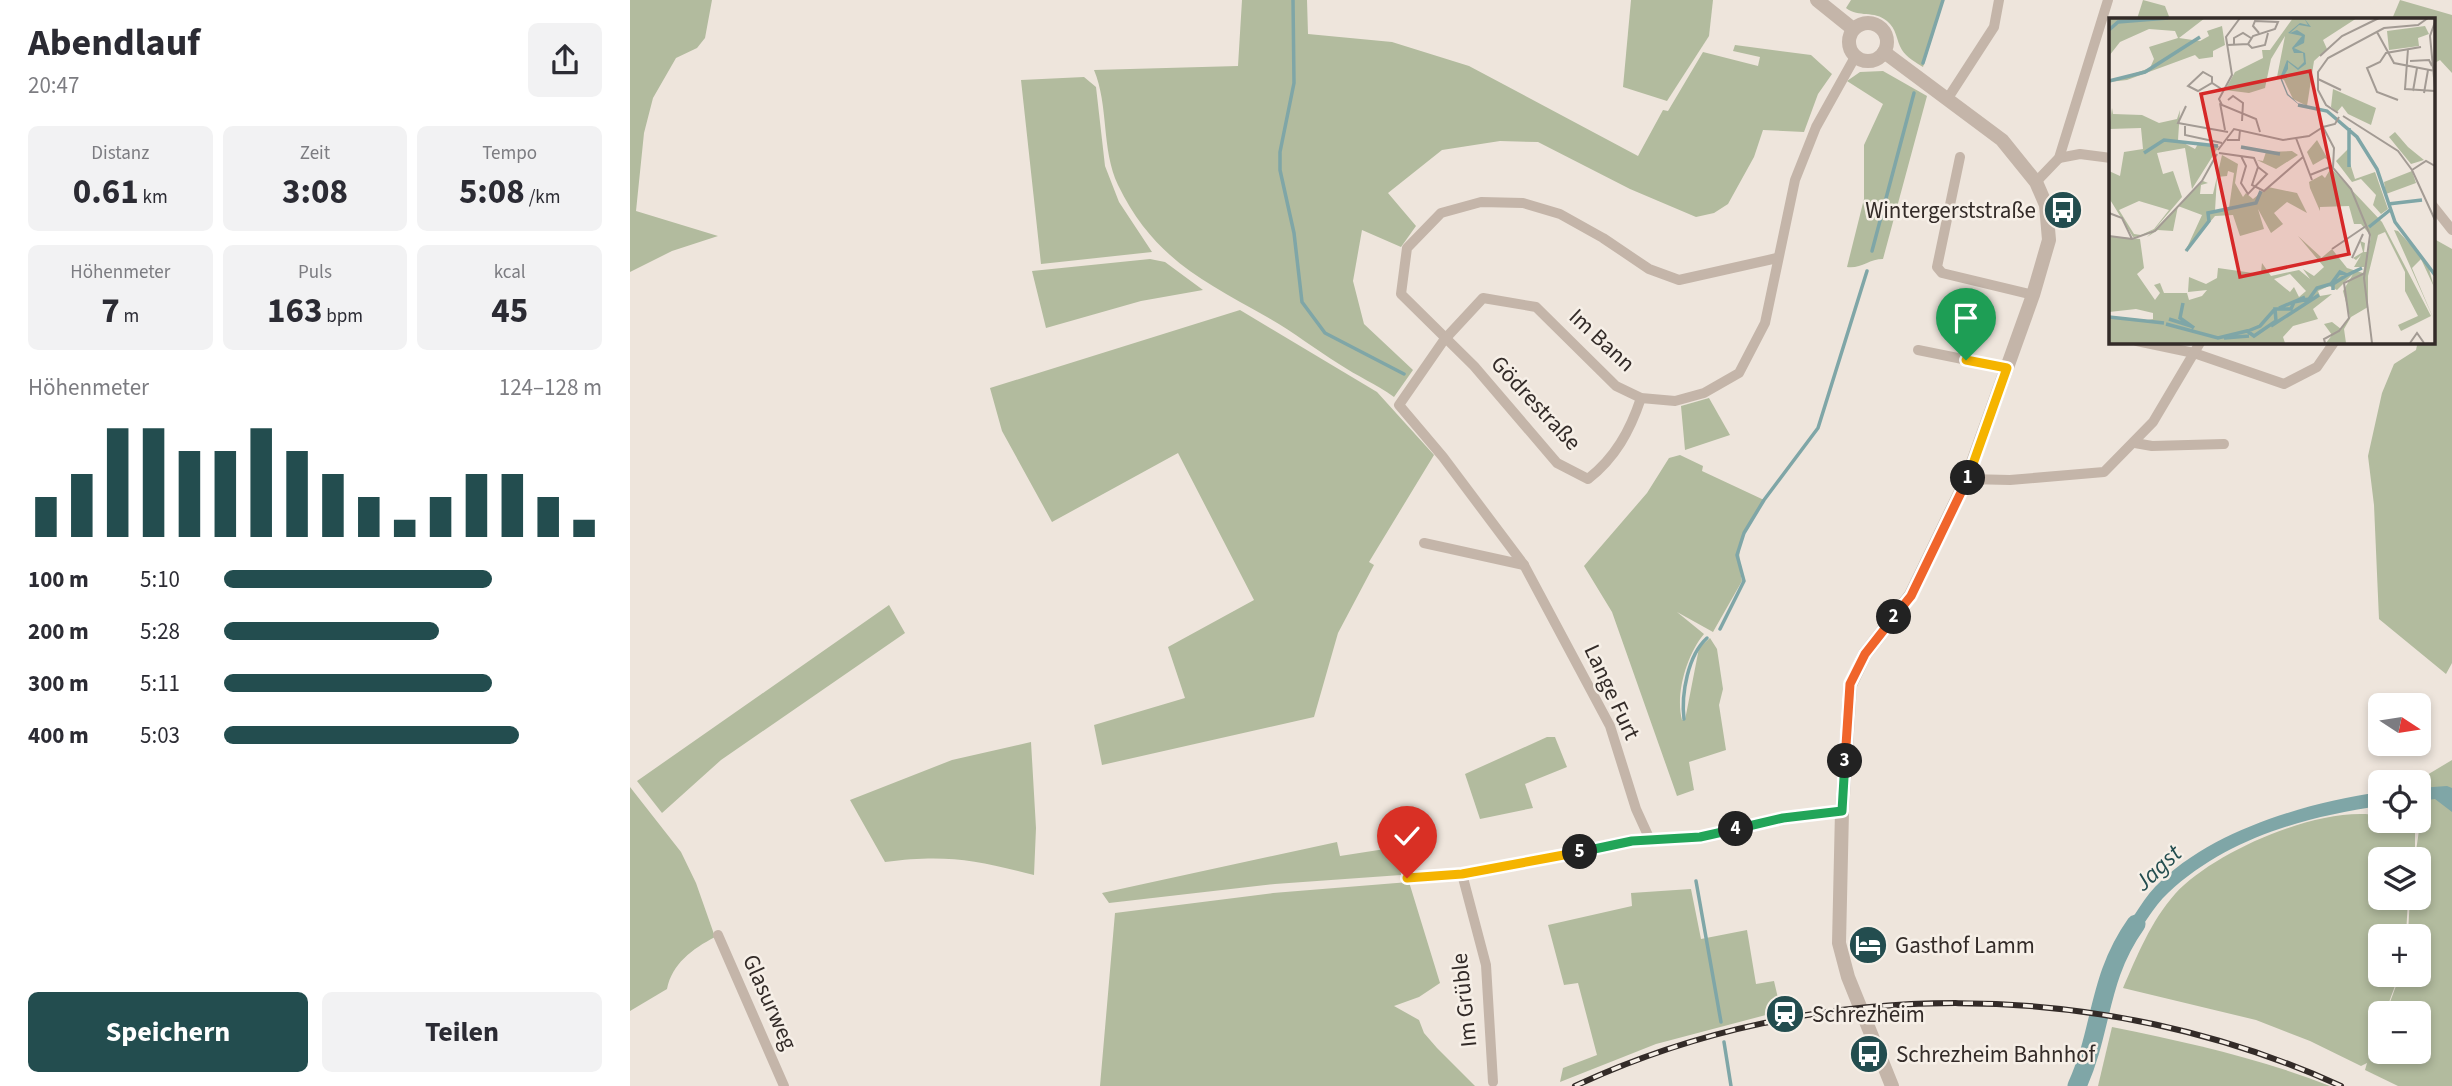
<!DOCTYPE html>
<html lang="de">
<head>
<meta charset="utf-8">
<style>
	:root { --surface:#fff; --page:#f2f2f3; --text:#2b2b33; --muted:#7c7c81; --accent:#234d4f }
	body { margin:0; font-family:"Source Sans 3",sans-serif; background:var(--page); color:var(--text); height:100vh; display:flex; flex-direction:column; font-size:26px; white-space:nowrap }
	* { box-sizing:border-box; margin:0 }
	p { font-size:23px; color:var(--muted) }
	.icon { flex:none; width:38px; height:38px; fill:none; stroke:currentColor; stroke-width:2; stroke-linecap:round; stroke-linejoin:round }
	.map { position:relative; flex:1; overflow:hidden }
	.side { display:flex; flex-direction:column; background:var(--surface); width:630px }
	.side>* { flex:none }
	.needle { width:46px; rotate:102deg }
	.fabs { position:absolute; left:1738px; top:693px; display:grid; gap:14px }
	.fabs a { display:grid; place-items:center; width:63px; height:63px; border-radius:10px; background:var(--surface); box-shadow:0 4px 10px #0003; font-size:35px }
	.pin { position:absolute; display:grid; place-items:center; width:60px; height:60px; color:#fff; margin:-72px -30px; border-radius:50% 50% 50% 0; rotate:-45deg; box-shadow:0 0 7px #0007 }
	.pin .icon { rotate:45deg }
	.km { position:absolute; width:35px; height:35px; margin:-18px; border-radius:50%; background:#222; color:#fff; font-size:19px; line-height:35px; text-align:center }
	.round { display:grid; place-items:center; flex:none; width:74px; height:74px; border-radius:10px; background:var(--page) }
	.summary { display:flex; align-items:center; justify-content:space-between; height:119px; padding:0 28px }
	h1 { font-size:38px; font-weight:700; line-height:52px }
	.stats { display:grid; grid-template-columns:repeat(3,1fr); gap:10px; height:119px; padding:7px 28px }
	.stats div { display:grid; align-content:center; border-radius:10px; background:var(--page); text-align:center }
	.stats b { font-size:35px; font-weight:700 }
	.stats small { font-size:19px; font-weight:400 }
	.stats p { font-size:19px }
	.chart { height:196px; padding:14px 28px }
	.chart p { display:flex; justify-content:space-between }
	.chart svg { width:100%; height:126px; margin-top:7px; stroke:var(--accent); stroke-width:6 }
	.button { display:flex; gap:14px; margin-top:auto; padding:14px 28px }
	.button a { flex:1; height:80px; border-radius:10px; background:var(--accent); color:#fff; font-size:28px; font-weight:700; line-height:80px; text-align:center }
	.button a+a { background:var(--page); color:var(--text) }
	ul { padding:0 28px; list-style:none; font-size:23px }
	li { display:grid; grid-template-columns:112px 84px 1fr; align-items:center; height:52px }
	li i { height:18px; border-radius:9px; background:var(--accent) }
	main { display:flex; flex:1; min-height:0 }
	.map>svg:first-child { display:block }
	.green { fill:#b2bb9e; fill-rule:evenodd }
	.water { fill:#7fa6a7 }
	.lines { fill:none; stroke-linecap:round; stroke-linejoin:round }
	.stream { stroke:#7fa6a7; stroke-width:3.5 }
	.river { stroke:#7fa6a7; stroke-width:19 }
	.minor { stroke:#c4b5a9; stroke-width:10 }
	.tertiary { stroke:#c4b5a9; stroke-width:14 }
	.rail-casing { stroke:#332b28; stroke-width:6 }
	.rail { stroke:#f6efe7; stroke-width:3.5; stroke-dasharray:10; stroke-linecap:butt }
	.split-1-casing { stroke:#fff; stroke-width:14 }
	.split-2-casing { stroke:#fff; stroke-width:14 }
	.split-3-casing { stroke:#fff; stroke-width:14 }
	.split-4-casing { stroke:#fff; stroke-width:14 }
	.split-5-casing { stroke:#fff; stroke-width:14 }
	.split-6-casing { stroke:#fff; stroke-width:14 }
	.split-1 { stroke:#f5b400; stroke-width:9 }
	.split-2 { stroke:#f0652b; stroke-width:9 }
	.split-3 { stroke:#f0652b; stroke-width:9 }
	.split-4 { stroke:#22a559; stroke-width:9 }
	.split-5 { stroke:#22a559; stroke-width:9 }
	.split-6 { stroke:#f5b400; stroke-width:9 }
	.labels { text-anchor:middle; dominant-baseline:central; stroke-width:5; stroke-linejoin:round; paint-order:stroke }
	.poi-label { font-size:23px; fill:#332b28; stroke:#f6efe7; text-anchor:start }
	.street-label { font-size:23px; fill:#332b28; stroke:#f6efe7 }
	.water-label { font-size:24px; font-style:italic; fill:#234d4f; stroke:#f6efe7 }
	.inset-river { fill:none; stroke:#7fa6a7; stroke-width:3.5 }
	.inset-road { fill:none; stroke:#a39b94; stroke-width:2 }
	.view { fill:#d62828; fill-opacity:0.15; stroke:#d62828; stroke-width:3.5 }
	.inset-edge { fill:none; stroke:#332b28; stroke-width:3.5 }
</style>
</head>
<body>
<main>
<section class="side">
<div class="summary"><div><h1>Abendlauf</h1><p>20:47</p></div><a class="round"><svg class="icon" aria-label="share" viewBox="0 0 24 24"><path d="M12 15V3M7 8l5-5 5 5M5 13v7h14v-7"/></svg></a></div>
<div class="stats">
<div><p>Distanz</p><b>0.61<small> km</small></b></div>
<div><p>Zeit</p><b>3:08</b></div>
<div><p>Tempo</p><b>5:08<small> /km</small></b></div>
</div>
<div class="stats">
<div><p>Höhenmeter</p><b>7<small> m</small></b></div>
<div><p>Puls</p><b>163<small> bpm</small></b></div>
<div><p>kcal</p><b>45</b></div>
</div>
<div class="chart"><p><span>Höhenmeter</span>124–128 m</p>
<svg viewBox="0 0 160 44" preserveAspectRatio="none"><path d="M5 44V30M15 44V22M25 44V6M35 44V6M45 44V14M55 44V14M65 44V6M75 44V14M85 44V22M95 44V30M105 44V38M115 44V30M125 44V22M135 44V22M145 44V30M155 44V38"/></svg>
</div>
<ul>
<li><b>100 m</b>5:10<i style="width:71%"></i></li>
<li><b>200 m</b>5:28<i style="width:57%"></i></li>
<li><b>300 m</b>5:11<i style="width:71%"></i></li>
<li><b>400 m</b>5:03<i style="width:78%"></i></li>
</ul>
<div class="button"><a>Speichern</a><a>Teilen</a></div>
</section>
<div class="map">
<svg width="1822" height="1086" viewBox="0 0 1822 1086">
	<rect width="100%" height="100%" fill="#eee5dc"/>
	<!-- green -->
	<g class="green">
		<polygon points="0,0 82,0 75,38 67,48 46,58 23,98 14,133 6,211 88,236 42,251 0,272"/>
		<path d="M612,0h65l1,34 84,8 77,24 169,90 25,-46 5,1 35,-59 55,14 2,-9 -27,-6 2,-6 76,10 21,19 -14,20 -14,38 -41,-2 -9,27 -26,47 -14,9 -18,4 -66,-28 -92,-47 -38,-1 -58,9 -54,43 28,33 -15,21 -39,-17 -9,51 11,43 49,46 -19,27c-18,-13 -37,-21 -55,-33 -24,-15 -47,-33 -72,-47 -66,-37 -114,-60 -149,-132 -17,-36 -9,-79 -24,-115l144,-4z"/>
		<polygon points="1001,0 1083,0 1079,36 1037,101 993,87"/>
		<path d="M1221,0h93l-21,67c-6,-4 -17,-10 -21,-17 -6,-10 -5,-21 -15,-29 -13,-11 -28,-3 -41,-13z"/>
		<polygon points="1513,0 1535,6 1540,19 1507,19"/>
		<polygon points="1770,0 1822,15 1822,73 1810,60 1803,64 1803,19 1762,19"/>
		<path d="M1253,71l44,25 -44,163c-14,0 -22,10 -36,8l17,-68v-54l19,-41 -36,-23 13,-9z"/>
		<polygon points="454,77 466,87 475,166 489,202 522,252 411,264 391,80"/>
		<polygon points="1806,240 1822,249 1822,663 1816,674 1749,619 1744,505 1738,456 1752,393 1764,364 1786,350 1788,341 1803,341"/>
		<polygon points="520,259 535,262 573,290 511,301 416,328 402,271"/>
		<polygon points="610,310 747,392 804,455 739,562 744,565 708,633 684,717 472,765 464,725 555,698 538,647 624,600 548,453 422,522 372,431 360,388"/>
		<polygon points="1079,398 1100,435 1055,450 1051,406"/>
		<path d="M1050,455l23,11 -1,5 62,29c-20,32 -30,43 -22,81l-29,51 -36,-20 27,22c-17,20 -29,60 -22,86h3l14,-72 11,-10 7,11 6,40 -4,16 7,45 -37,12 5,28 -17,6 -65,-184 -28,-46 63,-73 22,-35z"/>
		<polygon points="259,605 275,633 91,760 32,813 7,781"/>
		<polygon points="917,737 925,737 937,767 895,784 903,808 850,819 835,774"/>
		<path d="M401,742l5,86 -2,47c-58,-15 -88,-21 -149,-13l-35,-62 102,-40z"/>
		<path d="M1822,760v326h-54l-33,-16 2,-7 -6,3 -51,-25 -54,-21 -133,-32c14,-32 28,-67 52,-94 39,-43 148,-90 205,-78v5h35v37l12,-83zM1750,859h38v39h-8l-2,35v3h10v39h-18l-14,38h32v39h-38v-39h5l14,-38h-19v-39h26l2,-38h-28z"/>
		<path d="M0,787l51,65 15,31 19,54c-23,12 -43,27 -48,52l-37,22z"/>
		<polygon points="707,842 710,856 768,847 771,875 645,884 479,903 472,893"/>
		<polygon points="779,882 810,983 789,997 764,1006 789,1020 794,1033 807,1048 845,1086 470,1086 485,913 643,893"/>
		<polygon points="1061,889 1071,939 1117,930 1126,984 1144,981 1151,1011 1026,1044 930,1082 933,1068 967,1055 948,983 934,985 918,925 1002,906 1001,893"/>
		<path d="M1482,1027c74,15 147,31 218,59h-232z"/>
	</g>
	<!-- water -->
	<g class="water">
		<polygon points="1817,786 1822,788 1822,812 1805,799 1789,801 1789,788"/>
		<path d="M1750,792v14c-77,11 -154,33 -212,87 -15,14 -27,36 -39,53l-14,-1c13,-18 25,-42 40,-58 54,-56 150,-84 225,-95z"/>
	</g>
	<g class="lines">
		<!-- stream -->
		<g class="stream">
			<polyline points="663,0 664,83 650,152 650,170 664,233 672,302 695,333 774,374"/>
			<polyline points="1293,63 1313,0"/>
			<polyline points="1242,251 1284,93"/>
			<polyline points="1090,629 1114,581 1107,555 1114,533 1134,500 1188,428 1237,271"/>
			<path d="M1054,719c-3,-25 4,-64 23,-81"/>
			<polyline points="1066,881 1091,1022"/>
			<polyline points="1094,1042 1101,1086"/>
		</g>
		<!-- river -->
		<path class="river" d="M1447,1086c26,-57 20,-107 59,-162"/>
		<!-- minor -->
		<g class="minor">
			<polyline points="1318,98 1364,27 1369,0"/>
			<polyline points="1330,157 1307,267 1312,273 1403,295"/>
			<polyline points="1429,158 1450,154 1481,158"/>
			<polyline points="1406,182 1429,158 1478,0"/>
			<polyline points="1803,206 1822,230"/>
			<polyline points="1507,341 1564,353 1654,384 1687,367 1705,341"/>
			<polyline points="1288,350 1377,368"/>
			<path d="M1011,398c-11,33 -26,60 -53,81l-31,-16 -83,-97 -73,-72 6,-46 34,-35 40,-11 42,1 37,11 43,24 46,31 30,11 98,-22"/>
			<polyline points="1505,443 1522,446 1594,444"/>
			<polyline points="1337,479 1380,480 1474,472 1523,422 1571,341"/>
			<polyline points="794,543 894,565"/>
			<polyline points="1021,842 1006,809 980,726 894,565 813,457 769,405 814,340 853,298 906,307 986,386 1011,398 1045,401 1074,393 1109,373 1135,323 1165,180 1186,127 1225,57"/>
			<polyline points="832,874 856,965 863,1082"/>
			<polyline points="777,878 832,874 1002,841 1070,837 1153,818 1212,811"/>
			<polyline points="88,935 154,1086"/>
		</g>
		<!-- tertiary -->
		<g class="tertiary">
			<polyline points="1187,0 1223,29"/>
			<circle cx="1238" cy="42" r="19"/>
			<polyline points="1254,52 1372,140 1406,182 1416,205 1419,240 1403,295 1337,479 1281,595 1235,654 1220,685 1212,811 1209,943 1218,977 1262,1086"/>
		</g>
		<!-- rail casing -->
		<g class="rail-casing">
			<path id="rail" d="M945,1086c240,-112 527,-109 766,0"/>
		</g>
		<!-- rail -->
		<use href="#rail" class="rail"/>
	</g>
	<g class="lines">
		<!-- split-1 casing -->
		<g class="split-1-casing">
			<polyline id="split-1" points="1336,360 1377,368 1338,478"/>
		</g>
		<!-- split-2 casing -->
		<g class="split-2-casing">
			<polyline id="split-2" points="1264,617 1281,596 1338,478"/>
		</g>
		<!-- split-3 casing -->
		<g class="split-3-casing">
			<polyline id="split-3" points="1215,761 1220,684 1235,654 1264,617"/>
		</g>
		<!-- split-4 casing -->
		<g class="split-4-casing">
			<polyline id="split-4" points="1106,829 1153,818 1212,811 1215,761"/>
		</g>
		<!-- split-5 casing -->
		<g class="split-5-casing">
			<polyline id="split-5" points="950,852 1002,841 1070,837 1106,829"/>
		</g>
		<!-- split-6 casing -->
		<g class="split-6-casing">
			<polyline id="split-6" points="777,878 832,874 950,852"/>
		</g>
		<!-- split-1 -->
		<use href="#split-1" class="split-1"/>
		<!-- split-2 -->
		<use href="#split-2" class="split-2"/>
		<!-- split-3 -->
		<use href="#split-3" class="split-3"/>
		<!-- split-4 -->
		<use href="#split-4" class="split-4"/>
		<!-- split-5 -->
		<use href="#split-5" class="split-5"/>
		<!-- split-6 -->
		<use href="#split-6" class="split-6"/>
	</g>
	<!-- icons -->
	<defs>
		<g id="bus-disc" transform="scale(2.0125)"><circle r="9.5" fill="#234d4f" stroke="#f6efe7"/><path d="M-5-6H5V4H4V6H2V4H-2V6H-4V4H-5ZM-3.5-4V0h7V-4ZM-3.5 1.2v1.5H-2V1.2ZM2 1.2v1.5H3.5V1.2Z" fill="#fff"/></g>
		<g id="hotel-disc" transform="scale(2.0125)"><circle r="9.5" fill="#234d4f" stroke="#f6efe7"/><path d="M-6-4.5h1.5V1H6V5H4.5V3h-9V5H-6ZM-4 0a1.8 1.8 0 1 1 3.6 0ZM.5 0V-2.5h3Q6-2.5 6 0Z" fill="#fff"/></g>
		<g id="station-disc" transform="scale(2.0125)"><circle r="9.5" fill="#234d4f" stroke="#f6efe7"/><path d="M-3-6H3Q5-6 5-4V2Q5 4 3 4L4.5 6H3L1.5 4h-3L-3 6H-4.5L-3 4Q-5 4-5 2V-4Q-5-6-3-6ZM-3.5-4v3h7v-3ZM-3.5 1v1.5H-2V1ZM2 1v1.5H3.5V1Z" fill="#fff"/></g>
	</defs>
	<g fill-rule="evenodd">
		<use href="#bus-disc" x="1433" y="210"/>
		<use href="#hotel-disc" x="1238" y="945"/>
		<use href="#station-disc" x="1155" y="1014"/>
		<use href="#bus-disc" x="1239" y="1054"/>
	</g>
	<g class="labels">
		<!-- poi labels -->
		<g class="poi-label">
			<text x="1406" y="210" text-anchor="end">Wintergerststraße</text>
			<text x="1265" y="945">Gasthof Lamm</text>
			<text x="1182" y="1014">Schrezheim</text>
			<text x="1266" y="1054">Schrezheim Bahnhof</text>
		</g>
		<!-- street labels -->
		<g class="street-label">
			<text transform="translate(972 340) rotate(43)">Im Bann</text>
			<text transform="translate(906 403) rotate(47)">Gödrestraße</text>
			<text transform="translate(982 692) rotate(65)">Lange Furt</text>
			<text transform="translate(834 1000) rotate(-96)">Im Grüble</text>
			<text transform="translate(140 1002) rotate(66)">Glasurweg</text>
		</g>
		<!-- water labels -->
		<g class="water-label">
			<text transform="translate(1528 868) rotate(-43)">Jagst</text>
		</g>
	</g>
	<!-- overview -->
	<g transform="translate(1479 18)">
		<rect width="326" height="326" fill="#eee5dc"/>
		<path d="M0,0h96l-26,20 21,3 9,-5 -2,-5 15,-5 3,19 -12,6v6l-14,2 -4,-4 -68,25 -18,2 41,-14 4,-9 -5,-12 29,-9 -3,-7 -26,-2 -29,13 -11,14zM184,0h64l-34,22 4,9 -13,12 -7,45 -14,-7 -9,-19 -7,-3 8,-41 -14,23 -6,29 -16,5 -24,-3 10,-18 28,-14 -1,-8h8zM316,8l4,8 -11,4 1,8 -30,4 -2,-19zM224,71l43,19 -5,17 -23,-11 -6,-8 -5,6 -6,-5zM3,90l1,6 29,1 17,8 18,-4 3,-9 -2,30 17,9 3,-5 21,2 -27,43 -7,-41 -28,5 6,21 10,-3 9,26 -28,33 -12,6 -9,1 -24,-39v-27l11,5 4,-24 19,-3 -2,-21 -32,1zM30,183l30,9 -15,19 -13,6 -7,-1 -15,-24zM286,114l13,15 16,13 -13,4 -22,-27zM241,115l-2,24 7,22 20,-7 13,37 -7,5 -8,-9 3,-10 -15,-16 -9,3 -16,-21 12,-12zM208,122l12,21 -4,-3 -12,7 -6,-13zM183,133l6,4 -22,14 -19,-9 6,1 3,-9zM113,137l16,9 -3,19 8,14 3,-4 7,6 15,-12 29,6 10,20 -20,-11 -13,11 9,11 -12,9 -13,-24 6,20 -24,7 -7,-21 -18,1 -30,36 17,-37 -24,-9 -5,25 -15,-1 -11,7 56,-56 5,2 -7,2 -1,9h13zM119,153l6,2 -5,35 -14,3 2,-34 10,-1zM222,150l51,54 49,94 -30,15 -3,-6 20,-9 -13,-25v-19l-20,-40 -7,3 -10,41v31l-17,10 -7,12 2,14h-20l6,-8 -8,-11 8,-2 9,7 9,-12 -7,-26 10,-17 -16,16 -8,-4 -11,5 2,5 12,-2 -19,15 5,10 -25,7 -10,11 2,6h-176v-27l38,4 6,-1v-6l-17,-4 -27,3v-76l31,3 4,29 -7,6 18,26 5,-7 -6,-8 6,-2 4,10h23l2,7 13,-4 5,-6 -19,2 1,-15 17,7 11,-6 1,-10 35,5 8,-1 1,-9 9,13 28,-6 11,9 -7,-10 11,7 10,-9 -26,-31 23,21 -2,3 13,-11 15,19 16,5 1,-6h-10l7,-12 -5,5 -3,-2 10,-6 -3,-11 5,2 -1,9h4l3,-16 -10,-12h-7l-5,-18 -29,1v4l-10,-23 -1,-6 13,-7 3,3zM181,256l16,17 -7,6 -5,-10 -4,5 -16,-13zM303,153l4,12 -30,11 -2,-12zM285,212l4,1 23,25 8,13 5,18 -13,-28 -9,9 22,52z" fill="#b2bb9e" fill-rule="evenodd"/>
		<path d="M195,0l7,9 -12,-2 -9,8 7,-3 8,5 -1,8 -10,5 11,5 1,11 -8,6 -10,-8v7l-6,10 6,15 15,14 -16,-13 -7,-17 7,-18 11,8 6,-6 -1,-9h-9l-2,-5 10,-12 -14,-3 12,-10 8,2z" fill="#7fa6a7"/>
		<path class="inset-river" d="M0,12l9,-8 50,-4M0,63l36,-9 55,-35M189,87l29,6 30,26 20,32 18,53 40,53M240,110v39M132,129l39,7M35,135l20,-13 54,6M279,186l34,-4M260,209l21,-17M77,233l23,-30 -1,-8 48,-10 5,-12M224,272v-6l14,-9M74,285l-3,15 14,10M170,290l26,-11M0,299l55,6M60,301l22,7M57,306l52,14 29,-7 7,5 22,-15 -1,-12h16l3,-7 15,-3 8,-11 14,-4 9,-12 7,3 15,-7M162,308l48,-31M139,313l12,-5 15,-17M115,320l25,-2"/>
		<path class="inset-road" d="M131,0l-14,19 6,38 -13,24 3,6 34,14 4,13M326,4l-5,14 5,52M268,14l17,31 41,8M125,26v-6l9,-5 8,5M139,26l4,4 13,-3 3,-12M118,27l21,-1 5,-8 22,-7 3,-7 -23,-1 -2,5 6,7M299,31l-3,40 30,2M211,38l22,-20 37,-18M301,43l19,-1 3,6M209,61l23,11M103,65v-6l-9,-5 -15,14 10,5 14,-8 11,7M304,73l4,-23M315,75l4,-23M119,82l5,-4 10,7 -1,18M289,82l-21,-8 -10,-24 13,-6 6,-9 35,-6M111,85l5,27M77,88l-8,17 50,9M229,95l-12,-8 -8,-15v-18l10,-14 56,-30 34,-3 10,-7M234,98l55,35 14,19 23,50M230,99l-4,7 -12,3 11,21 -1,20 18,21 19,46 -6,43 8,65M76,108v9l37,8M187,120l16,42M118,122h12l1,-10M109,132l16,-21 49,11 26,-4 14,-9M110,135l35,5 4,9 -6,18 12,6 39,-34M132,138l5,10 -5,17 7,11 19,-20 -9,-7M303,152l14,-9 9,5M201,157l20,-8M0,195l13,5 10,21M0,218l23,3 23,-8 47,-50 15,-27M223,231l34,-23M243,240l11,-24M216,325l-1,-4 15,-8 10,-13 -5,-35 21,-10M301,325l7,-10 7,10"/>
		<path class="view" d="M201,53l39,183 -109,23 -39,-183z"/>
		<rect width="326" height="326" class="inset-edge"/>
	</g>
</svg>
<div class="fabs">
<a><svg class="needle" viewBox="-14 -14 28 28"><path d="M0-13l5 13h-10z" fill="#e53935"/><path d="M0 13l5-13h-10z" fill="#7c7c81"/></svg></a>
<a><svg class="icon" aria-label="locate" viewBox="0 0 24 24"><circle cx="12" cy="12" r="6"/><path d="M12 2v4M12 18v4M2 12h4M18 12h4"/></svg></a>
<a><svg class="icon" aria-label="layers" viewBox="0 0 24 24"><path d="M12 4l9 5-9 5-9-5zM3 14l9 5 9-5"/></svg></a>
<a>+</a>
<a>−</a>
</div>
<div class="pin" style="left:1336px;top:360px;background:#1e9e55"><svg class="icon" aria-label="arrive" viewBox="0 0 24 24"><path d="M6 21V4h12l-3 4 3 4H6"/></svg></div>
<div class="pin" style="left:777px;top:878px;background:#d93025"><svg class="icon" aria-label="check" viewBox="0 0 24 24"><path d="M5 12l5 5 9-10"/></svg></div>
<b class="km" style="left:1338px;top:478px">1</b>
<b class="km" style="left:1264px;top:617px">2</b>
<b class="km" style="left:1215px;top:761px">3</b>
<b class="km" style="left:1106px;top:829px">4</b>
<b class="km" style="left:950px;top:852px">5</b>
</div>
</main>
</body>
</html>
